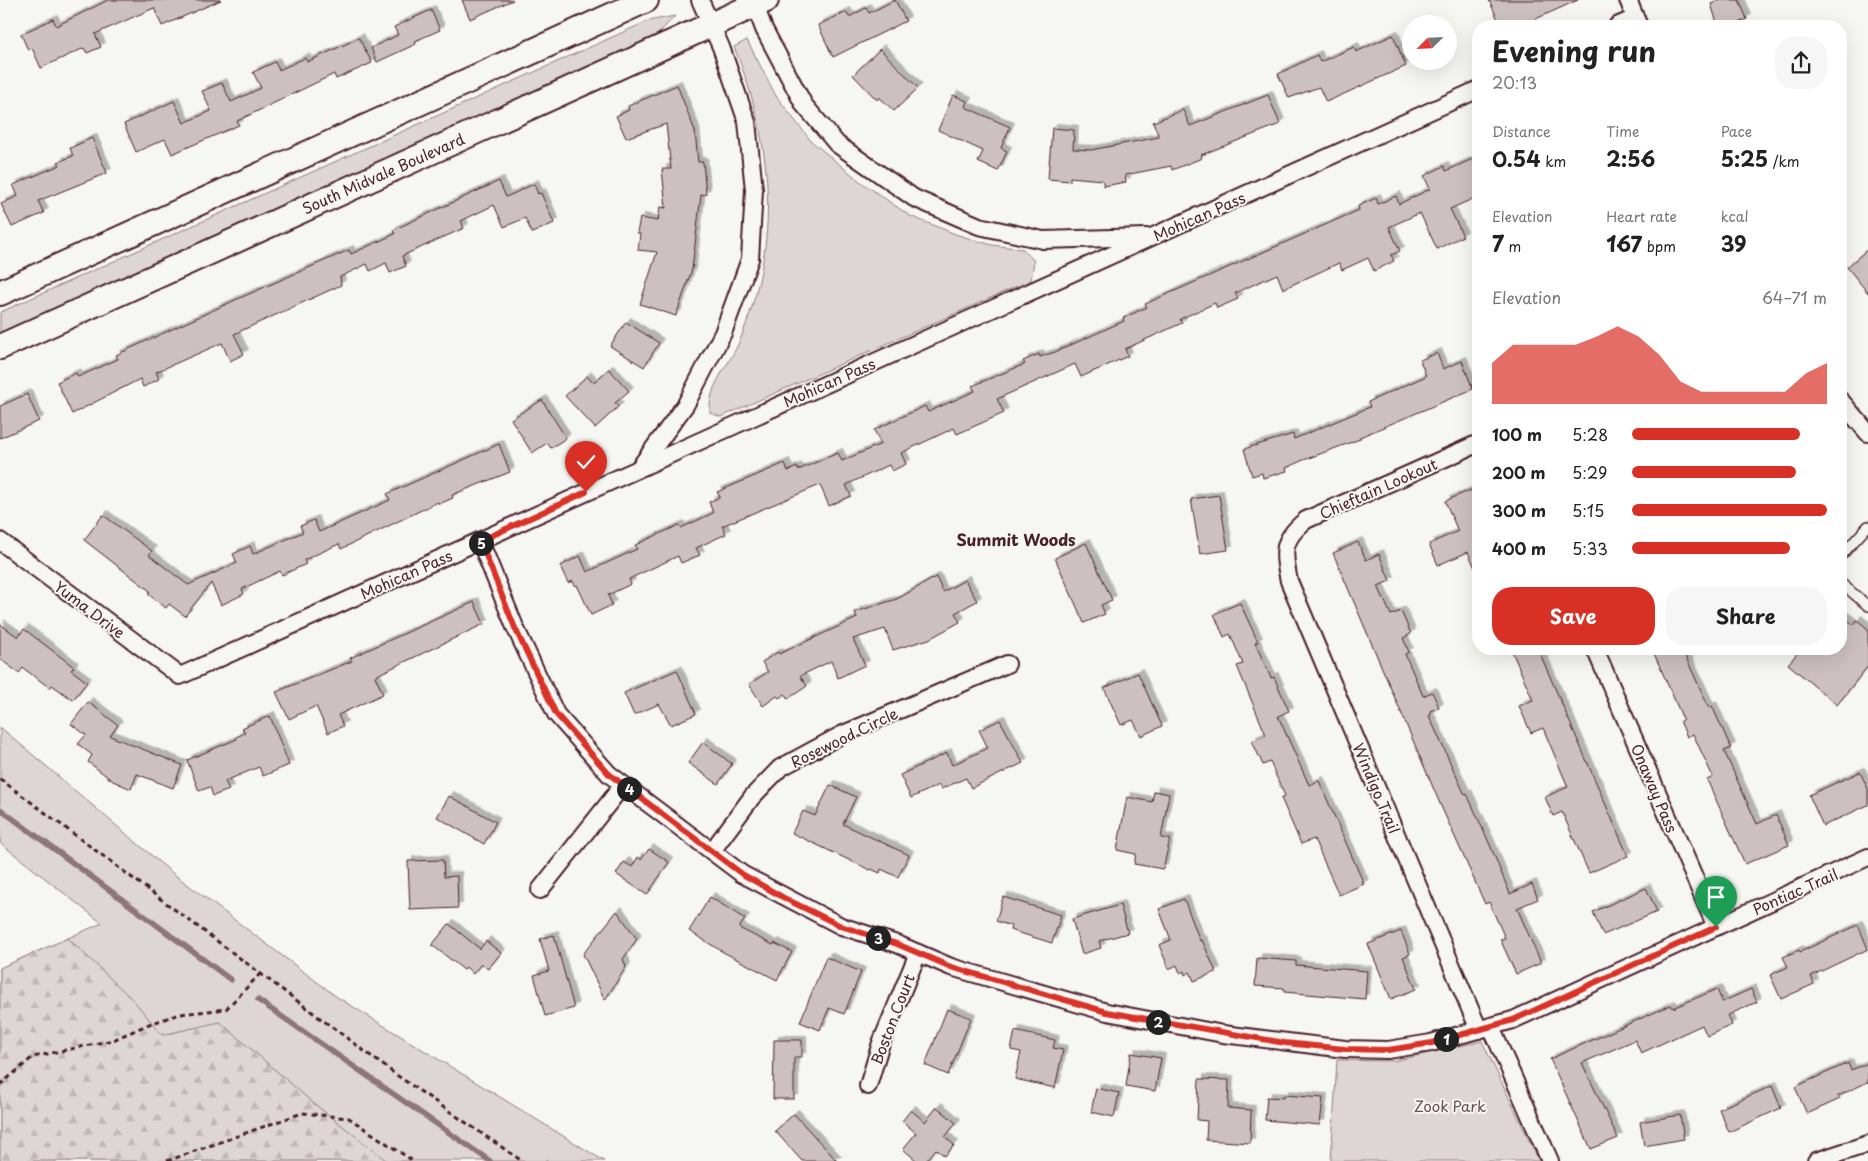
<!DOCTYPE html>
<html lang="en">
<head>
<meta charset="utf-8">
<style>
	:root { --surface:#fff; --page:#f6f6f6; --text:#222; --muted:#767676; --accent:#d93025 }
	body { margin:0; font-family:"Playpen Sans",sans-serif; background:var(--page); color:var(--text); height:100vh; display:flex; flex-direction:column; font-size:19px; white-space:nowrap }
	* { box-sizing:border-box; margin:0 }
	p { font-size:16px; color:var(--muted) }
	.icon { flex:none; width:28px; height:28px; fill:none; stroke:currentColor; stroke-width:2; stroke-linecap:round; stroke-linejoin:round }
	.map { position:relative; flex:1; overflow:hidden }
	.side { position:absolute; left:1472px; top:20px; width:375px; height:635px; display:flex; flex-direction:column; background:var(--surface); border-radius:20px; box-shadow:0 5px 20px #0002 }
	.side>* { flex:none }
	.needle { width:32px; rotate:246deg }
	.tools { position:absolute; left:1402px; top:15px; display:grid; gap:10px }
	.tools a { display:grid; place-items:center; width:55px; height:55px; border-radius:50%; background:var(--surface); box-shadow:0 5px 20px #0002; font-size:25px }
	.pin { position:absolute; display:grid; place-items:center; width:42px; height:42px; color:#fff; margin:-51px -21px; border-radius:50% 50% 50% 0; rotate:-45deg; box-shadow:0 0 5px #0007 }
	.pin .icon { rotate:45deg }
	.km { position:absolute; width:25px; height:25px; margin:-12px; border-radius:50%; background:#222; color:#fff; font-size:14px; line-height:25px; text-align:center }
	.round { display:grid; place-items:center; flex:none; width:52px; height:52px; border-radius:20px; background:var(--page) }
	.summary { display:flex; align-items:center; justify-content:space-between; height:85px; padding:0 20px }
	h1 { font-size:28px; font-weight:700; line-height:38px }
	.figures { display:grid; grid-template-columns:repeat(3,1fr); gap:8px; height:85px; padding:5px 20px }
	.figures div { display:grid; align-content:center }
	.figures b { font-size:21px; font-weight:700 }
	.figures small { font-size:14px; font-weight:400 }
	.figures p { font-size:14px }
	.chart { height:140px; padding:10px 20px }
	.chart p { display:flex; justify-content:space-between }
	.chart svg { width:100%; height:90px; margin-top:5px; fill:var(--accent); opacity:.7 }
	.cta { display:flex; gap:10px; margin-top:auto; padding:10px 20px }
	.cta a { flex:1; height:58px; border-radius:20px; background:var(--accent); color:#fff; font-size:20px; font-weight:700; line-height:58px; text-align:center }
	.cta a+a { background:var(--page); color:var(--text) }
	ul { padding:0 20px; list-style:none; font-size:16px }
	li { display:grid; grid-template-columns:80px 60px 1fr; align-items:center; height:38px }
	li i { height:12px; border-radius:6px; background:var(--accent) }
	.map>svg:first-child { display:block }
	.green { fill:#ddd6d5; stroke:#947a80 }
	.forest { fill:url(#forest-firs); stroke:#947a80 }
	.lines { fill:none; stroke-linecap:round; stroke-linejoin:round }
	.stream { stroke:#8e747a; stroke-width:5.5 }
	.building { fill:#ccc1c0; stroke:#4a1f2b; filter:url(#shadow) }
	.lane-casing { stroke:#4a1f2b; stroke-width:12 }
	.street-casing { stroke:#4a1f2b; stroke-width:20 }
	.secondary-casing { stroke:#4a1f2b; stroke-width:28 }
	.path { stroke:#4a1f2b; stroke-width:3; stroke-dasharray:5 4; stroke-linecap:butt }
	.lane { stroke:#f6f6f2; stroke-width:9 }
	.street { stroke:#f6f6f2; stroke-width:16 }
	.secondary { stroke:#f6f6f2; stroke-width:24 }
	.route-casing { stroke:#fff; stroke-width:10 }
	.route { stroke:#d93025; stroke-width:6 }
	.labels { text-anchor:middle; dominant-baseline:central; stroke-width:4; stroke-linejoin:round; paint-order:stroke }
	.street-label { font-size:15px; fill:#4a1f2b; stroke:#f6f6f2 }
	.park-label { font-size:15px; fill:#6f4d56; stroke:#f6f6f2 }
	.neighbourhood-label { font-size:16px; font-weight:bold; fill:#4a1f2b; stroke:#f6f6f2 }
</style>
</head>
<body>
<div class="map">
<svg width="1868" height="1161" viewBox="0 0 1868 1161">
	<defs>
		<pattern id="forest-firs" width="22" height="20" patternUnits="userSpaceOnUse" patternTransform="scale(1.25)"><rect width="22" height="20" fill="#ddd6d5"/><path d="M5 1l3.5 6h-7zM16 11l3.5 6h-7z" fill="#bfb7b7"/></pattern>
		<filter id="shadow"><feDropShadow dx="4.5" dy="-4.5" stdDeviation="0" flood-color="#0004"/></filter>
	</defs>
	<rect width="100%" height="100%" fill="#f6f6f2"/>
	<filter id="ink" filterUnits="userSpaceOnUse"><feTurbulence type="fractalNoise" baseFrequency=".02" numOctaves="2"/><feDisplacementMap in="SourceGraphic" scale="10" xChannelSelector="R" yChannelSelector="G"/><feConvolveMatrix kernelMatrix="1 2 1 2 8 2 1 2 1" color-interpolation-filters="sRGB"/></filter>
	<g filter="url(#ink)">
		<!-- green -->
		<g class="green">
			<polygon points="675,16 655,37 0,335 0,313 3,311 648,21"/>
			<path d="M747,40l29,56 35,45 50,41 49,34 48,19 34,10 31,4 11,12 -3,19 -310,137 -11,-4c-2,-29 20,-48 30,-73 41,-99 34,-195 -6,-293z"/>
			<polygon points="0,727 171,872 337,997 604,1161 0,1161 0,968 102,923 0,843"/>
			<polygon points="1482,1041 1539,1161 1331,1161 1337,1060 1394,1061"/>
		</g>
		<!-- forest -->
		<polygon class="forest" points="68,938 135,1002 162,1035 220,1022 312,1102 387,1161 0,1161 0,968"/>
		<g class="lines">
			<!-- stream -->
			<g class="stream">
				<polyline points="0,809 231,980"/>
				<polyline points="258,1000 490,1161"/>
			</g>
		</g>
		<!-- building -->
		<g class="building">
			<polygon points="108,0 221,0 162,26 154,8 95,34 101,47 87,53 84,48 41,68 32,48 28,50 21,34 53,19 56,26"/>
			<polygon points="462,0 513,0 470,19"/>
			<polygon points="895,0 906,21 833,57 818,25 846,12 849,17 866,8 869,13"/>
			<polygon points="1489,0 1578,0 1520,26 1501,26"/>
			<polygon points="1719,0 1739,0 1747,19 1731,26 1718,26 1711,4"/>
			<polygon points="431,10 440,30 415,41 416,44 377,62 371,48 398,35 394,27"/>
			<polygon points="1393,35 1406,66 1326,102 1319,87 1289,98 1278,74 1317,55 1320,62 1354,47 1356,52"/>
			<polygon points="359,38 372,63 336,79 334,74 237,121 239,125 172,154 165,139 136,152 124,124 174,101 184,123 211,111 202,91 222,83 231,102 261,88 253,72 275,62 279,70 305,58 307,62"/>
			<polygon points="880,49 918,88 894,111 879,97 877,100 853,75"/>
			<polygon points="677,85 695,131 698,162 703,162 706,194 701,195 692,269 676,316 640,304 657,252 638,250 640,234 637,233 640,218 658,221 660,207 666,208 662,169 671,169 666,124 626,138 616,116 629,110 628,106"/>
			<polygon points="953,95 967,101 965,107 1010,127 1001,148 1007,151 998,171 978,162 983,151 938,130"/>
			<polygon points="1268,95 1280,124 1201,155 1202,158 1172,170 1171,166 1125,175 1126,182 1104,186 1102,180 1070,177 1070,181 1048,179 1052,128 1074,130 1073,149 1091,150 1159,137 1153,122 1183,110 1190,126"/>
			<polygon points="92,138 107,173 38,201 44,213 12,227 1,204 18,196 13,185 60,165 58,162 73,156 70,148"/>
			<polygon points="1479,156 1479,196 1450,209 1463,236 1437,249 1420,213 1389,227 1400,251 1391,255 1394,261 1374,271 1368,258 1342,270 1339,263 1283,289 1277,274 1235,293 1238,299 1217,308 1215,303 1180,319 1182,323 1125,349 1128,356 1081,377 1075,364 997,399 1004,413 957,434 954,428 901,453 906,464 892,471 889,465 846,485 851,496 829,506 820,485 722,526 726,534 696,548 700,555 681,563 678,556 629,579 631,584 608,595 612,605 591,615 577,585 575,586 573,581 568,583 560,566 580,556 587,572 637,549 635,545 679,525 681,528 713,513 709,502 720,497 717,492 785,463 788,471 797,467 798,470 838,453 842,461 881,444 874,430 925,406 928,412 975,391 972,386 1025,364 1023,361 1039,354 1040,357 1055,352 1124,321 1123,318 1147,307 1145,304 1359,210 1358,206 1376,198 1378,204 1396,196 1399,204 1430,189 1424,176 1444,166 1446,171"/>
			<polygon points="499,181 506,197 534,184 538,194 541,193 554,223 532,233 525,218 504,227 494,205 461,221 464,228 402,256 406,266 390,273 386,263 370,271 367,264 340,277 341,285 234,334 244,354 230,361 222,343 156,372 159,379 143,387 140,379 72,414 57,382 76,373 78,377 118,359 116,355 233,301 349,250 351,254 395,234 393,230"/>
			<polygon points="1868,249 1868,293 1847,267"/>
			<polygon points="626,322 659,343 644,367 610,346"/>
			<polygon points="1437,353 1443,369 1462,361 1473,389 1360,437 1360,439 1301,461 1286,468 1287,471 1263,478 1262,473 1252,476 1244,449 1293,434 1294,439 1370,407 1368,402 1426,376 1420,360"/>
			<polygon points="609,369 629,391 615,403 619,406 595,428 565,396 587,376 593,383"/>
			<polygon points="27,394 39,421 0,438 0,406"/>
			<polygon points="542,400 566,438 551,448 547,443 532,453 511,419"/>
			<polygon points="499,444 510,472 452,495 453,498 439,504 438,502 341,549 339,544 304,560 306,564 282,575 280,571 242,589 244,594 221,605 211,583 185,616 169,604 166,608 148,594 150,591 84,540 103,515 152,551 149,555 188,585 237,563 233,554 250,546 253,554 303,532 300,526 314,520 319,532 390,500 387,494"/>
			<polygon points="1471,490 1479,508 1479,577 1468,552 1438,565 1429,544 1458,531 1445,501"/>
			<polygon points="1219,495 1228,550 1200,554 1191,499"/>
			<polygon points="1358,542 1366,560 1379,554 1390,581 1378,586 1391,615 1401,611 1411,634 1403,638 1409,652 1405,654 1423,696 1432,692 1439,707 1430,711 1431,715 1429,716 1465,795 1467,794 1490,845 1510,894 1532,884 1538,899 1517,908 1541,963 1516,974 1500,939 1505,938 1489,902 1485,904 1441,806 1333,553"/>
			<polygon points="1086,543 1112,600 1101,605 1105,614 1084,623 1055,558"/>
			<polygon points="936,577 943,592 965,580 977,601 955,613 960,622 929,639 893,650 885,629 853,639 865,665 838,678 831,661 800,676 807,686 788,699 785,694 779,698 777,696 763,706 749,684 768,672 762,662 778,652 779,654 857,618 855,612 897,599"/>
			<polygon points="474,602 484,624 375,676 383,694 338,715 343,726 328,733 316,706 289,719 276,692 352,661 350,658"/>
			<polygon points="1240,603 1258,642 1255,643 1271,678 1274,677 1289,711 1278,716 1309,785 1319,781 1364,884 1339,895 1314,839 1301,844 1281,798 1285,796 1270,762 1263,765 1252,741 1266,735 1237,666 1243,664 1230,634 1224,637 1214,614"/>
			<polygon points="1841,615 1854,625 1857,620 1868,629 1868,666 1837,705 1788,664 1801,649 1841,649"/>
			<polygon points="0,624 18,637 24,629 74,667 71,670 87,682 73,700 52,685 50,688 23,668 19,673 0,659"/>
			<polygon points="1511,649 1538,649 1628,856 1589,873 1562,812 1553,816 1545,797 1568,787 1543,728 1531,733 1519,706 1533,700"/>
			<polygon points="1652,649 1682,649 1709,708 1712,706 1731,748 1724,751 1757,824 1776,815 1789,845 1745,864 1707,780 1713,777 1693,734 1687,737 1680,721 1683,719"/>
			<polygon points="677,670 696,714 671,725 659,704 634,715 624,693"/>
			<polygon points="1138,673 1162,726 1141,736 1133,720 1121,725 1104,688"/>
			<polygon points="88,702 118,725 110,736 182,765 173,788 137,774 131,789 113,781 88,762 92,755 78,744 86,735 71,724"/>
			<polygon points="270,716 289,765 263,776 259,767 225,781 229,790 213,796 210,787 199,791 187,760 237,739 236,737 245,733 242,728"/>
			<polygon points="1000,720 1023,763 971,788 966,778 941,789 939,785 911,798 900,775 947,753 952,765 988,748 979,730"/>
			<polygon points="703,742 732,764 718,784 688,763"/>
			<polygon points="1860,772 1868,789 1868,805 1823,826 1809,795"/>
			<polygon points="830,785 856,797 843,824 909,855 898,877 881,869 880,873 871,869 870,870 792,833 803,811 815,816"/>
			<polygon points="1154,791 1169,794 1161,838 1170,839 1163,869 1134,864 1136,854 1117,850 1127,797 1152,802"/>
			<polygon points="449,796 496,822 484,844 437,817"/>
			<polygon points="649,849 669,862 647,895 616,874 624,862 632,867 638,857 641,860"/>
			<polygon points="443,860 444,877 457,876 458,908 410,910 408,861"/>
			<polygon points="1646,888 1657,912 1603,935 1593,912"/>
			<polygon points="710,897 745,919 739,928 773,945 774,943 792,952 777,980 723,952 689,931"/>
			<polygon points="1003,897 1061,915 1052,943 1010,930 1011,926 996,921"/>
			<polygon points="1184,899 1200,941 1202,940 1216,972 1194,981 1190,972 1185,975 1184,971 1180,973 1177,965 1169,969 1159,945 1171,940 1159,909"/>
			<polygon points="1120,905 1128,933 1099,941 1101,948 1082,954 1072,919"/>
			<polygon points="617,911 637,939 623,959 626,967 605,1000 583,954"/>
			<polygon points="449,924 480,949 486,941 501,953 488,969 481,964 473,974 466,967 464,970 432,945"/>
			<polygon points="1858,925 1868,949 1811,976 1814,984 1781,999 1770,975 1788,967 1783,957 1799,950 1800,952"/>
			<polygon points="1401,931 1410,954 1403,957 1416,989 1391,999 1368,944"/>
			<polygon points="554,935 574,1008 545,1016 534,975 549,971 540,939"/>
			<polygon points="826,957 861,972 844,1014 829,1008 820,1030 800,1022"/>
			<polygon points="1257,958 1296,961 1296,965 1367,971 1365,999 1284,992 1284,988 1255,986"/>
			<polygon points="1717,989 1722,1002 1751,989 1757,1002 1728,1015 1732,1025 1707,1036 1702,1025 1641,1053 1635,1040 1582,1063 1618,1138 1591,1149 1550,1059 1671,1005 1673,1008"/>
			<polygon points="947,1009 971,1018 948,1075 925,1065"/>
			<polygon points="1015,1031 1055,1040 1053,1048 1063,1050 1055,1088 1015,1079 1021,1052 1011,1050"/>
			<polygon points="774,1040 802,1040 802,1057 794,1057 794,1099 773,1099"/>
			<polygon points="1131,1053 1161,1058 1155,1091 1126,1086"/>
			<polygon points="1848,1063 1851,1070 1868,1063 1868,1082 1838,1096 1840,1099 1807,1114 1795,1087"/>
			<polygon points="1199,1079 1229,1080 1228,1108 1251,1110 1250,1143 1206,1140 1207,1121 1197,1120"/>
			<polygon points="1772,1086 1781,1108 1729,1132 1719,1109"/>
			<polygon points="1096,1088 1119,1093 1114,1117 1091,1112"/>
			<polygon points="1284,1095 1323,1098 1320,1125 1265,1120 1267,1097 1284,1098"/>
			<polygon points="937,1107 956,1123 945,1137 954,1145 945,1156 936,1149 926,1161 917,1161 903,1149 916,1133 902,1121 911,1110 925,1122"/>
			<polygon points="794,1114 837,1161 802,1161 775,1131"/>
			<polygon points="1680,1115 1684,1139 1644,1146 1640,1122"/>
		</g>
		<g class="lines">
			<!-- lane casing -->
			<g class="lane-casing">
				<g id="lane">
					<polyline points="1841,556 1868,526"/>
					<polyline points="1841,583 1868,606"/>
				</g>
			</g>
			<!-- street casing -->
			<g class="street-casing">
				<g id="street">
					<polyline points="753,0 764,29 804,105 837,144 914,198 979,226 1043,240 1146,237"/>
					<polyline points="1628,0 1639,26"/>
					<polyline points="1617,26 1635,18"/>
					<polyline points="1841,401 1868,433"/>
					<polyline points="640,467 686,404 723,333 750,259 754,190 747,122 721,47 700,0"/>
					<polyline points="0,541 180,676 1479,89"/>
					<polyline points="480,541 515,627 556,714 609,774 742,874 841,926 897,944 951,967 1107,1012 1223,1034 1345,1049 1388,1050 1431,1043 1513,1020 1868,857"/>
					<polyline points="1595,649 1716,927"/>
					<polyline points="712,851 752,797 780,768 841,735 1007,664"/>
					<polyline points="540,890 623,785"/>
					<polyline points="1491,1027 1550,1161"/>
					<path d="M1479,1030l-190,-449c-6,-29 -8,-41 17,-61l173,-77"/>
					<polyline points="868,1086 881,1043 918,953"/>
					<polyline points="1816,1161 1868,1144"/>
				</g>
			</g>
			<!-- secondary casing -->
			<g class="secondary-casing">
				<g id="secondary">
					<polyline points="0,293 646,0"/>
					<polyline points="0,347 766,0"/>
				</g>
			</g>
			<!-- path -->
			<g class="path">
				<polyline points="0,779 395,1074 522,1161"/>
				<polyline points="0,1085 33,1057 113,1040 149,1024 180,1014 226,1009 260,974"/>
				<polyline points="167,1161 302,1113 349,1118 413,1161"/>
			</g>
			<!-- lane -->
			<use href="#lane" class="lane"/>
			<!-- street -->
			<use href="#street" class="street"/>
			<!-- secondary -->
			<use href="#secondary" class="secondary"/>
		</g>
	</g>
	<g class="lines" filter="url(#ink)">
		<!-- route casing -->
		<g class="route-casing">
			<polyline id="route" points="586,492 480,541 515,628 556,714 609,774 742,874 786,899 841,926 897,944 951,967 1107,1012 1285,1043 1345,1049 1388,1050 1432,1043 1513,1020 1716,927"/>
		</g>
		<!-- route -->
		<use href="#route" class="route"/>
	</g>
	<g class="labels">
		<!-- street labels -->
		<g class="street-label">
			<text transform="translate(383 173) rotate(-24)">South Midvale Boulevard</text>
			<text transform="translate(1199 216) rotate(-24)">Mohican Pass</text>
			<text transform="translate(829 382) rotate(-24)">Mohican Pass</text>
			<text transform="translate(1378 488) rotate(-24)">Chieftain Lookout</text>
			<text transform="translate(406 574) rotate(-24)">Mohican Pass</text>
			<text transform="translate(90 609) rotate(37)">Yuma Drive</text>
			<text transform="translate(844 737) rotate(-26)">Rosewood Circle</text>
			<text transform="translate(1377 788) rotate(67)">Windigo Trail</text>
			<text transform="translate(1655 788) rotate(67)">Onaway Pass</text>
			<text transform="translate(1795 891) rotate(-24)">Pontiac Trail</text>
			<text transform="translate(892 1019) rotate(-69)">Boston Court</text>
		</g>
		<!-- park labels -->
		<g class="park-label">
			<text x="1450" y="1105">Zook Park</text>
		</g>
		<!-- neighbourhood labels -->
		<g class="neighbourhood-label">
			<text x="1016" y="539">Summit Woods</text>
		</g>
	</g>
</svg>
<div class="tools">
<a><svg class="needle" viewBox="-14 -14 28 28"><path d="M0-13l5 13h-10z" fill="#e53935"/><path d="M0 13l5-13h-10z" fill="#767676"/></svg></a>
</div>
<div class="pin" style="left:1716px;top:927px;background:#1e9e55"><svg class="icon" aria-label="arrive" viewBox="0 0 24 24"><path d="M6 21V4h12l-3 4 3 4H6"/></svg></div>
<div class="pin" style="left:586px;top:492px;background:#d93025"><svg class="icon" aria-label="check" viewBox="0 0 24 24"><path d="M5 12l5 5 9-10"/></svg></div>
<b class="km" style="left:1446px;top:1039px">1</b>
<b class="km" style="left:1158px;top:1022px">2</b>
<b class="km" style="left:878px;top:938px">3</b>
<b class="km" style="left:629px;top:789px">4</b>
<b class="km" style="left:481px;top:543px">5</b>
<section class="side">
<div class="summary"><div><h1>Evening run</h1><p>20:13</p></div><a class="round"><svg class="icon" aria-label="share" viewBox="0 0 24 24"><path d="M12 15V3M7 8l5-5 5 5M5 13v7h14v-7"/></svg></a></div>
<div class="figures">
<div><p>Distance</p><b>0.54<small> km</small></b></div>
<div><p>Time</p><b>2:56</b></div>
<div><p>Pace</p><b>5:25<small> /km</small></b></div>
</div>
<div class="figures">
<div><p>Elevation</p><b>7<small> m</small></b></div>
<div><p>Heart rate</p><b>167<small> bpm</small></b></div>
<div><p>kcal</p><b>39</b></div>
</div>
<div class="chart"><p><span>Elevation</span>64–71 m</p>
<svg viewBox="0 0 160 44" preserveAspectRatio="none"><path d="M0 44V24L10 15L20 15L30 15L40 15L50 11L60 6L70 11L80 20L90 33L100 38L110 38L120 38L130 38L140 38L150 29L160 24V44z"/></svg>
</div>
<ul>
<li><b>100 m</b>5:28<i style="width:86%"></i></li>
<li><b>200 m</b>5:29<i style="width:84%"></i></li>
<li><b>300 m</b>5:15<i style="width:100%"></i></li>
<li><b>400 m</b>5:33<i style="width:81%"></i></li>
</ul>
<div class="cta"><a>Save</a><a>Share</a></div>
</section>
</div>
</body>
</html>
